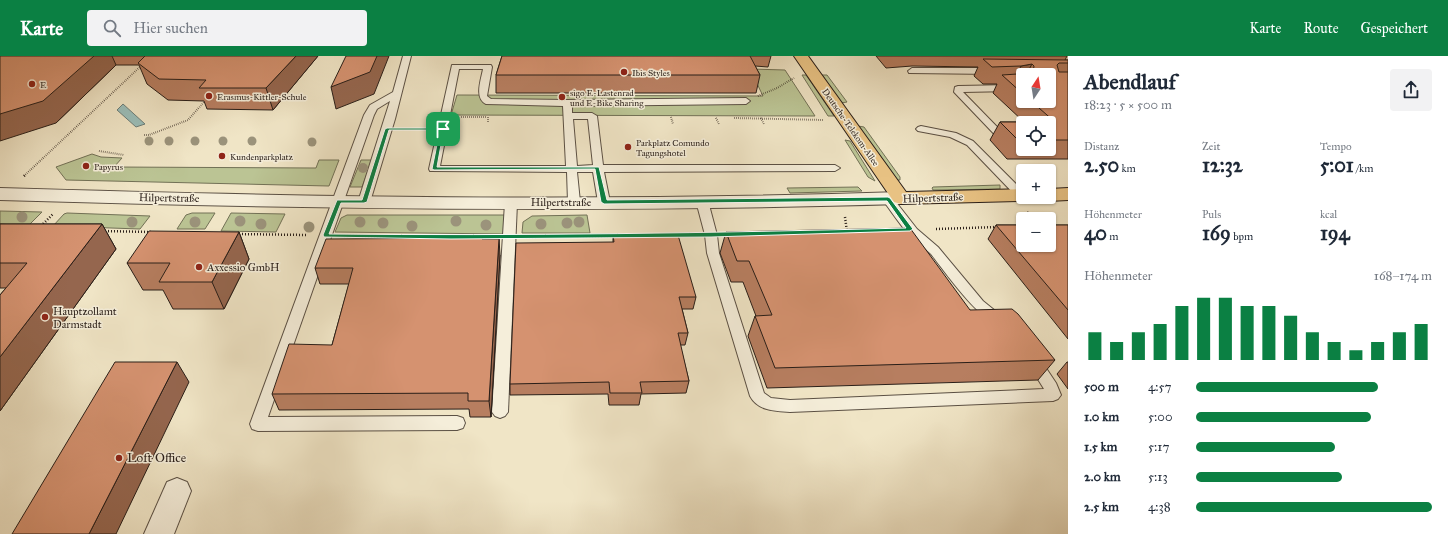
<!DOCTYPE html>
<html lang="de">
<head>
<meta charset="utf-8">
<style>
	:root { --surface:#fff; --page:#f2f2f3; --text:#1f2937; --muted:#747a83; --accent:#0b8043 }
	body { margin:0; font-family:"IM FELL Great Primer",serif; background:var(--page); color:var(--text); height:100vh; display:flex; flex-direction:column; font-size:15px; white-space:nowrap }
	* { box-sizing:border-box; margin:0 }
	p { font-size:13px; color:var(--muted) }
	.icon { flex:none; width:22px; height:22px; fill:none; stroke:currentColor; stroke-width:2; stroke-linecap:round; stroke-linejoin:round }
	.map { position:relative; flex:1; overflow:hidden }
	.panel { display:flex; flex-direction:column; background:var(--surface); width:380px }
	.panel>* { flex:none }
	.needle { width:26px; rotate:12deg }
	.fabs { position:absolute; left:1016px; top:12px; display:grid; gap:8px }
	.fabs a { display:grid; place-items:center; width:40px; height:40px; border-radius:4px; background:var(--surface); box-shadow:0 1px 3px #0004; font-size:20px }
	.pin { position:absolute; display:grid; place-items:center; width:34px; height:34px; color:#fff; margin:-17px; border-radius:8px; box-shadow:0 2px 6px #0006 }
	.round { display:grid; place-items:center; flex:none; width:42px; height:42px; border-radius:4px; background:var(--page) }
	.summary { display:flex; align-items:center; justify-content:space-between; height:68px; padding:0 16px }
	h1 { font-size:22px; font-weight:700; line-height:30px }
	.figures { display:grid; grid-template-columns:repeat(3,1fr); gap:6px; height:68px; padding:4px 16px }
	.figures div { display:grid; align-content:center }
	.figures b { font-size:20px; font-weight:700 }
	.figures small { font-size:11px; font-weight:400 }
	.figures p { font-size:11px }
	.chart { height:112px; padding:8px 16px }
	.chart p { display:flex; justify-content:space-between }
	.chart svg { width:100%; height:72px; margin-top:4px; stroke:var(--accent); stroke-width:6 }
	ul { padding:0 16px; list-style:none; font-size:13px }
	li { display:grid; grid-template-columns:64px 48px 1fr; align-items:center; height:30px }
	li i { height:10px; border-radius:5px; background:var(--accent) }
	header { display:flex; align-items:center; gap:24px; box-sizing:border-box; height:56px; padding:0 20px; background:var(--accent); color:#fff }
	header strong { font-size:19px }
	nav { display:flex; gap:22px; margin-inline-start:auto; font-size:14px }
	.search { width:280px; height:36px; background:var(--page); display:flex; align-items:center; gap:10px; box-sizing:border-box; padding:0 14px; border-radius:4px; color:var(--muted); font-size:15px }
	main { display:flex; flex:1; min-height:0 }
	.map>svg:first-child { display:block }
	.green { fill:#bbc494; stroke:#727156 }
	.water { fill:#9bbeb9; stroke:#6d7e79 }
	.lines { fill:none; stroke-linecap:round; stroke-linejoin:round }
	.lane-casing { stroke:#5b5044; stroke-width:2 }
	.street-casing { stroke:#5b5044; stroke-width:2 }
	.primary-casing { stroke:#291e18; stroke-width:2 }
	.path-far1 { stroke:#291e18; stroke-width:2; stroke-dasharray:0.5 1.5; stroke-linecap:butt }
	.path { stroke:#291e18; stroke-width:2.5; stroke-dasharray:1 2; stroke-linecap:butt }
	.lane { fill:#f5eeda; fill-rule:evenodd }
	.street { fill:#f5eeda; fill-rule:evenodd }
	.primary { fill:#e8c283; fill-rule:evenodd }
	.tree { fill:#9b937b }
	.wall { fill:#b77e60; stroke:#291e18; fill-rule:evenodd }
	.shaded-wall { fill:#95664e; stroke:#291e18 }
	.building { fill:#d59270; stroke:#291e18 }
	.route { fill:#0b8043; stroke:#fff; fill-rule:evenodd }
	.poi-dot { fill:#8f2418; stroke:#f5eeda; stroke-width:1.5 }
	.labels { text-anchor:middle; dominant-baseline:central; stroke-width:3; stroke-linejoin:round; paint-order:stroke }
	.far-poi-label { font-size:9px; fill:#291e18; stroke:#f5eeda; text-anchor:start }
	.far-street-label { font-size:9px; fill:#291e18; stroke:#f5eeda }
	.street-label { font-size:11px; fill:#291e18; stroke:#f5eeda }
	.poi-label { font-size:11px; fill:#291e18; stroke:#f5eeda; text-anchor:start }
	.near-poi-label { font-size:13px; fill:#291e18; stroke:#f5eeda; text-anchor:start }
</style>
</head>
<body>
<header>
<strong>Karte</strong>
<div class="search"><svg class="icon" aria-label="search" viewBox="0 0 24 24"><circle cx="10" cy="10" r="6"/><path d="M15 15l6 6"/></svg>Hier suchen</div>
<nav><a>Karte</a><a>Route</a><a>Gespeichert</a></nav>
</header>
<main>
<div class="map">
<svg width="1068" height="478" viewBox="0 0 1068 478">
	<rect width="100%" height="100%" fill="#f0e5c6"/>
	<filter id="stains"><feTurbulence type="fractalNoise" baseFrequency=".005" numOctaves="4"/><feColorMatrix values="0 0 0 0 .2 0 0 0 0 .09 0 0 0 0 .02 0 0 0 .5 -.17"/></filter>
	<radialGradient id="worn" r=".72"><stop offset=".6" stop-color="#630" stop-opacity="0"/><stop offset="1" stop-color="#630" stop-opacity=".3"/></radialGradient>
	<!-- green -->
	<g class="green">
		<polygon points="750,13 785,14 815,60 451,59 457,39 763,40"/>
		<polygon points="802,19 806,19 834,60 828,60"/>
		<polygon points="822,19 827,19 847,46 841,47"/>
		<polygon points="858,70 864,71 900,121 900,124 897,124"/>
		<polygon points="845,84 850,85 875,125 868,121"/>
		<polygon points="92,98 101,101 122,102 114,111 316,112 319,104 339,104 329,130 66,124 56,111"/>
		<polygon points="361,104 372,104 362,131 350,131"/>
		<polygon points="1000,129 1000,133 939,134 933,134 932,132 933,131"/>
		<polygon points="858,131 862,135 790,137 787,132"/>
		<polygon points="0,155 42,156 28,170 0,168"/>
		<polygon points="67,157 150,160 140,173 53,170 64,158"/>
		<polygon points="192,157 215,157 205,173 177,173 186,159"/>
		<polygon points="231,157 285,158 276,176 221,175"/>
		<polygon points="347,159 505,159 504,178 335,176 341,162"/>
		<polygon points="587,159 590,177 522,177 523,166 532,160"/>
	</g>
	<!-- water -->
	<polygon class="water" points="123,48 145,68 136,71 117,54"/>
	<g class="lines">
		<!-- lane casing -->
		<g class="lane-casing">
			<g id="lane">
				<polygon points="403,0 411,0 395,63 370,146 364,149 358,146 390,45 377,53 374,59 268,361 457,360 463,362 465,367 463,372 457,374 258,375 252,373 250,368 364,59 370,49 393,36"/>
				<path d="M452,9h39l1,2 -5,29 4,3 76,1 179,-2 4,3 -4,3 -174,2v7h20l5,3 6,49h232l5,3 -5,3 -231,1 6,30 -6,3 -6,-3 -5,-30h-16l3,30 -6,3 -6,-3 -1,-30 -137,-1 -1,-2zM459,13h24c-2,11 -9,29 3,35l77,2 3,60h-126zM573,63h15l5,46 -16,1z"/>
				<polygon points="912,12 994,12 998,15 994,18 909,17 908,15"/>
				<polygon points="1023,27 1023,33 1012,35 963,36 1003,77 1005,79 1000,82 997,81 954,36 955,31 958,30 1012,29"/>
				<polygon points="921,70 956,77 973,85 1023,135 1023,141 1025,141 1017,141 967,89 950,81 918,75 916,73 918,71"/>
				<path d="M888,140l4,1 25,32 21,18 45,54 21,17 2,3 -2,3c-19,6 -61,-55 -73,-70 -7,-7 -16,-13 -23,-20 -9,-11 -17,-23 -26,-35z"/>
				<path d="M702,142l6,3 9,34 2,18 45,140 7,5 19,2 254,-11 -18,-29 2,-4 5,-1 5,1 18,27 5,12 -3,4 -5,2 -263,11c-15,-1 -32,-1 -40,-16l-43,-143 -2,-18 -9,-34z"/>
				<polygon points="511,144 517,147 508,356 505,360 500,362 495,360 492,356 505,147"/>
			</g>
		</g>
		<!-- street casing -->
		<g class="street-casing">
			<g id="street">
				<path d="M0,132c300,9 601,14 901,4l7,2 2,4 -2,4 -7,2c-300,9 -601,5 -901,-4z"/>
				<polygon points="177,422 187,426 191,435 174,478 144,478 167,426"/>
			</g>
		</g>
		<!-- primary casing -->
		<g class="primary-casing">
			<g id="primary">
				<polygon points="794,0 808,0 906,136 1023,133 1023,141 1031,141 1030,143 1023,145 901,148 894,146"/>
				<polygon points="1068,132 1068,144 1049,145 1042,143 1041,141 1049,141 1049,133"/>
			</g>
		</g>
		<!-- path-far1 -->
		<g class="path-far1">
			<polyline points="758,40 777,32 794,22"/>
			<polyline points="461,61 486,61"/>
			<polyline points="488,61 488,67"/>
			<polyline points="671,61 673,68"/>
			<polyline points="716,62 719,68"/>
			<polyline points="734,62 823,64"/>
			<polyline points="761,62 764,68"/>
			<polyline points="404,73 427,73"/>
			<polyline points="144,79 149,79 188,64 205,45"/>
			<polyline points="99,95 124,99"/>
			<polyline points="24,120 141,10"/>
		</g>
		<!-- path -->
		<g class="path">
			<polyline points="24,120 25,119"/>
			<polyline points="1027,156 1033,163"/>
			<polyline points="845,161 847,176"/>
			<polyline points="41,170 53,158"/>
			<polyline points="936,173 997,171"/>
			<polyline points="102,175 151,176"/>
			<polyline points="236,178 307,179"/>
			<polyline points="676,179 693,179"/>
			<polyline points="344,180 491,181"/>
			<polyline points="526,181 615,180"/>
		</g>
		<!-- lane -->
		<use href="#lane" class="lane"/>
		<!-- street -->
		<use href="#street" class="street"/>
		<!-- primary -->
		<use href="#primary" class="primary"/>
	</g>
	<!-- trees -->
	<g class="tree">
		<circle cx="149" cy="85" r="4.5"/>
		<circle cx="169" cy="85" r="4.5"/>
		<circle cx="195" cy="85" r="4.5"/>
		<circle cx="223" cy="85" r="4.5"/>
		<circle cx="252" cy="85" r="4.5"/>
		<circle cx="312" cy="86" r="4.5"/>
		<circle cx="363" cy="112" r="5"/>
		<circle cx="22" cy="161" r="5.5"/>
		<circle cx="240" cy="165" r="5.5"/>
		<circle cx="456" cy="165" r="5.5"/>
		<circle cx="132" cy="166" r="5.5"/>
		<circle cx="195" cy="166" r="5.5"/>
		<circle cx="360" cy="166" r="5.5"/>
		<circle cx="579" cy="166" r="5.5"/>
		<circle cx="383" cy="167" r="5.5"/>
		<circle cx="567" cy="167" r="5.5"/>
		<circle cx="261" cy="168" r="5.5"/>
		<circle cx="541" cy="168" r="5.5"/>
		<circle cx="486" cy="169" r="5.5"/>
		<circle cx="412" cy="170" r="5.5"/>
		<circle cx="309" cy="171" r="5.5"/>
	</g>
	<!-- wall -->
	<g class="wall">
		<polygon points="0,0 318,0 273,54 207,53 204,45 168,44 147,28 139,9 116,9 56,67"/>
		<polygon points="502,0 771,0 768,11 755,10 760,19 756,37 496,37 496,19"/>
		<path d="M876,0h191l-2,4h3v99h-61l-17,-19 10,-18h24l-31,-29 4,-9h-14l-9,-8 4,-9 -66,-1 -26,2zM1023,19l26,26h-26zM1023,67h26v26h-26z"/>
		<polygon points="0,168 102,168 116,193 0,355 0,239 6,232 0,232"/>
		<polygon points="996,169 1068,169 1068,283 988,183"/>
		<polygon points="239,176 249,203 224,253 173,253 163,234 143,234 127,207"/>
		<polygon points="726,176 970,254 1055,304 1038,324 767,332 748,280 755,260 756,260 743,226 731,226 720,197"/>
		<polygon points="613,179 696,241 693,253 682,253 688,277 685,289 680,289 689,325 686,337 641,338 639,349 609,349 608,338 510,339 510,328 613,186"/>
		<polygon points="482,183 500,199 491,361 470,361 469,353 279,354 272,338 332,289 349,228 320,228 315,212"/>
		<polygon points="1067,306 1068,306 1068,333 1057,318"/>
	</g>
	<!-- shaded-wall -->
	<g class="shaded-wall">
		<polygon points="94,0 112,0 116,9 56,67 0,85 0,58"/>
		<polygon points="296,0 318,0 273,54 266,32"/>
		<polygon points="377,0 389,0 374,38 336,53 331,31"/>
		<polygon points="1032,8 1026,19 1012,28 1021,10"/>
		<polygon points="102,168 116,193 0,355 0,301"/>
		<polygon points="239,176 249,203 224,253 212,226"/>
		<polygon points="499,183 500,199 491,361 489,345"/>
		<polygon points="177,306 189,326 116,478 89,478"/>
	</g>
	<!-- building -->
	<g class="building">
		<polygon points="0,0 94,0 43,45 0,58"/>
		<polygon points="145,0 296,0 266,32 199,32 206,24 159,23 138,7"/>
		<polygon points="346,0 377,0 370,16 331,31"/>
		<polygon points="502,0 750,0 760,19 496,19"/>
		<polygon points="983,3 1068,4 1068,7 1059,7 1057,9 1059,16 1068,16 1068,84 1049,84 1049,67 1023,67 1023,84 1018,84 1000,66 1055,66 1031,45 1049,45 1049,19 1023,19 1023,38 1002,19 1033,17 1034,10 1032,8 1021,10 992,11"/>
		<polygon points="0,168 102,168 0,301 0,239 27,207 0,207"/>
		<polygon points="996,169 1023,169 1023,189 1049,189 1049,169 1068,169 1068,254"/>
		<polygon points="910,172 970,254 1012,253 1018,258 1055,304 775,312 755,260 772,259 749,205 737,205 726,176"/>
		<polygon points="149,175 239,176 212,226 159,226 170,207 127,207"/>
		<polygon points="613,179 678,179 696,241 679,241 688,277 678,277 689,325 640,326 642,337 610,337 609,326 510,328 516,187 614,186"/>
		<polygon points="482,182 482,183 499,183 489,345 468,345 468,337 272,338 289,288 332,289 353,212 315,212 326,183"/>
		<polygon points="115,306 177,306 89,478 12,478"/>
	</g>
	<!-- route -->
	<path class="route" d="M387,72h57l-7,39h162l8,33 281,-3 2,1 23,31 -3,2 -199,6 -260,2 -127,-2 -1,-2 14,-35h25l23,-71zM389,74h51l-8,39 2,1 161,-1 6,33 3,2 283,-3 19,27c-192,5 -384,8 -577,6l12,-31h23l3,-1z"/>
	<!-- markers -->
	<g class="poi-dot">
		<circle cx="624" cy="16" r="4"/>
		<circle cx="32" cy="28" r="4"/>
		<circle cx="209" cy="40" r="4"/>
		<circle cx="562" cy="41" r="4"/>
		<circle cx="628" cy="91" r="4"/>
		<circle cx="222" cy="100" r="4"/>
		<circle cx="86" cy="110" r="4"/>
		<circle cx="199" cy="211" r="4"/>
		<circle cx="45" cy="261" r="4"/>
		<circle cx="119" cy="402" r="4"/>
	</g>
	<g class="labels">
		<!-- far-poi labels -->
		<g class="far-poi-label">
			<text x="632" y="16">Ibis Styles</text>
			<text x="40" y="28">E</text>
			<text x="570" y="36">sigo E-Lastenrad<tspan x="570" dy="10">und E-Bike Sharing</tspan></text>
			<text x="217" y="40">Erasmus-Kittler-Schule</text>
			<text x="636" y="86">Parkplatz Comundo<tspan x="636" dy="10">Tagungshotel</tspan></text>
			<text x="230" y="100">Kundenparkplatz</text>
			<text x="94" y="110">Papyrus</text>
		</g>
		<!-- far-street labels -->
		<g class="far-street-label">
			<text transform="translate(851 71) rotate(55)">Deutsche-Telekom-Allee</text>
		</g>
		<!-- street labels -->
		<g class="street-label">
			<text transform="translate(169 142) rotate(1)">Hilpertstraße</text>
			<text transform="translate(933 142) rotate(-2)">Hilpertstraße</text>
			<text x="561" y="146">Hilpertstraße</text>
		</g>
		<!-- poi labels -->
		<g class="poi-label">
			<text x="207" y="211">Axxessio GmbH</text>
			<text x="53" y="255">Hauptzollamt<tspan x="53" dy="13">Darmstadt</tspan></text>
		</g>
		<!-- near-poi labels -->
		<g class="near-poi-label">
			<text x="127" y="402">Loft Office</text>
		</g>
	</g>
	<rect width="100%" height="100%" filter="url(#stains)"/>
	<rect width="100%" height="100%" fill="url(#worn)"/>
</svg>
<div class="fabs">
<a><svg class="needle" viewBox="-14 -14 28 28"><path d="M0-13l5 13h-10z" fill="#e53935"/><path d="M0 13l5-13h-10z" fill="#747a83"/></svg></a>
<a><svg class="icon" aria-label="locate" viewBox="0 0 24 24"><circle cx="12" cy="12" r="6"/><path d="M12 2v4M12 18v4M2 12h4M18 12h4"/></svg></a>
<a>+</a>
<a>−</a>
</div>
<div class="pin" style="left:443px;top:73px;background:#1e9e55"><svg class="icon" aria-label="arrive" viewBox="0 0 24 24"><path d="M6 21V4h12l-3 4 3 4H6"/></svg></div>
</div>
<section class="panel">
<div class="summary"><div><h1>Abendlauf</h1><p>18:23 · 5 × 500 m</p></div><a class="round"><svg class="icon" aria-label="share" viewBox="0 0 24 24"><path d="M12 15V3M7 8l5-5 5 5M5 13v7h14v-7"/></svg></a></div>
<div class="figures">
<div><p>Distanz</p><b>2.50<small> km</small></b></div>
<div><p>Zeit</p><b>12:32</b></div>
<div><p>Tempo</p><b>5:01<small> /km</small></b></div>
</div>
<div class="figures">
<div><p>Höhenmeter</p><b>40<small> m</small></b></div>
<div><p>Puls</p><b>169<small> bpm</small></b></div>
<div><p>kcal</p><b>194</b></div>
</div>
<div class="chart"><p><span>Höhenmeter</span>168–174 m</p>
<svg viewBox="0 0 160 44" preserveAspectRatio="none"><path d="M5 44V27M15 44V33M25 44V27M35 44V22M45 44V11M55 44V6M65 44V6M75 44V11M85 44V11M95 44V17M105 44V27M115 44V33M125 44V38M135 44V33M145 44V27M155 44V22"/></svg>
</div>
<ul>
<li><b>500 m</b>4:57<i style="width:77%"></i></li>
<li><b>1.0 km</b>5:00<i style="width:74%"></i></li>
<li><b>1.5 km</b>5:17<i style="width:59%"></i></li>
<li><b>2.0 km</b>5:13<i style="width:62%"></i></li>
<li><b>2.5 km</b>4:38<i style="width:100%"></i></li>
</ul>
</section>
</main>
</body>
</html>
